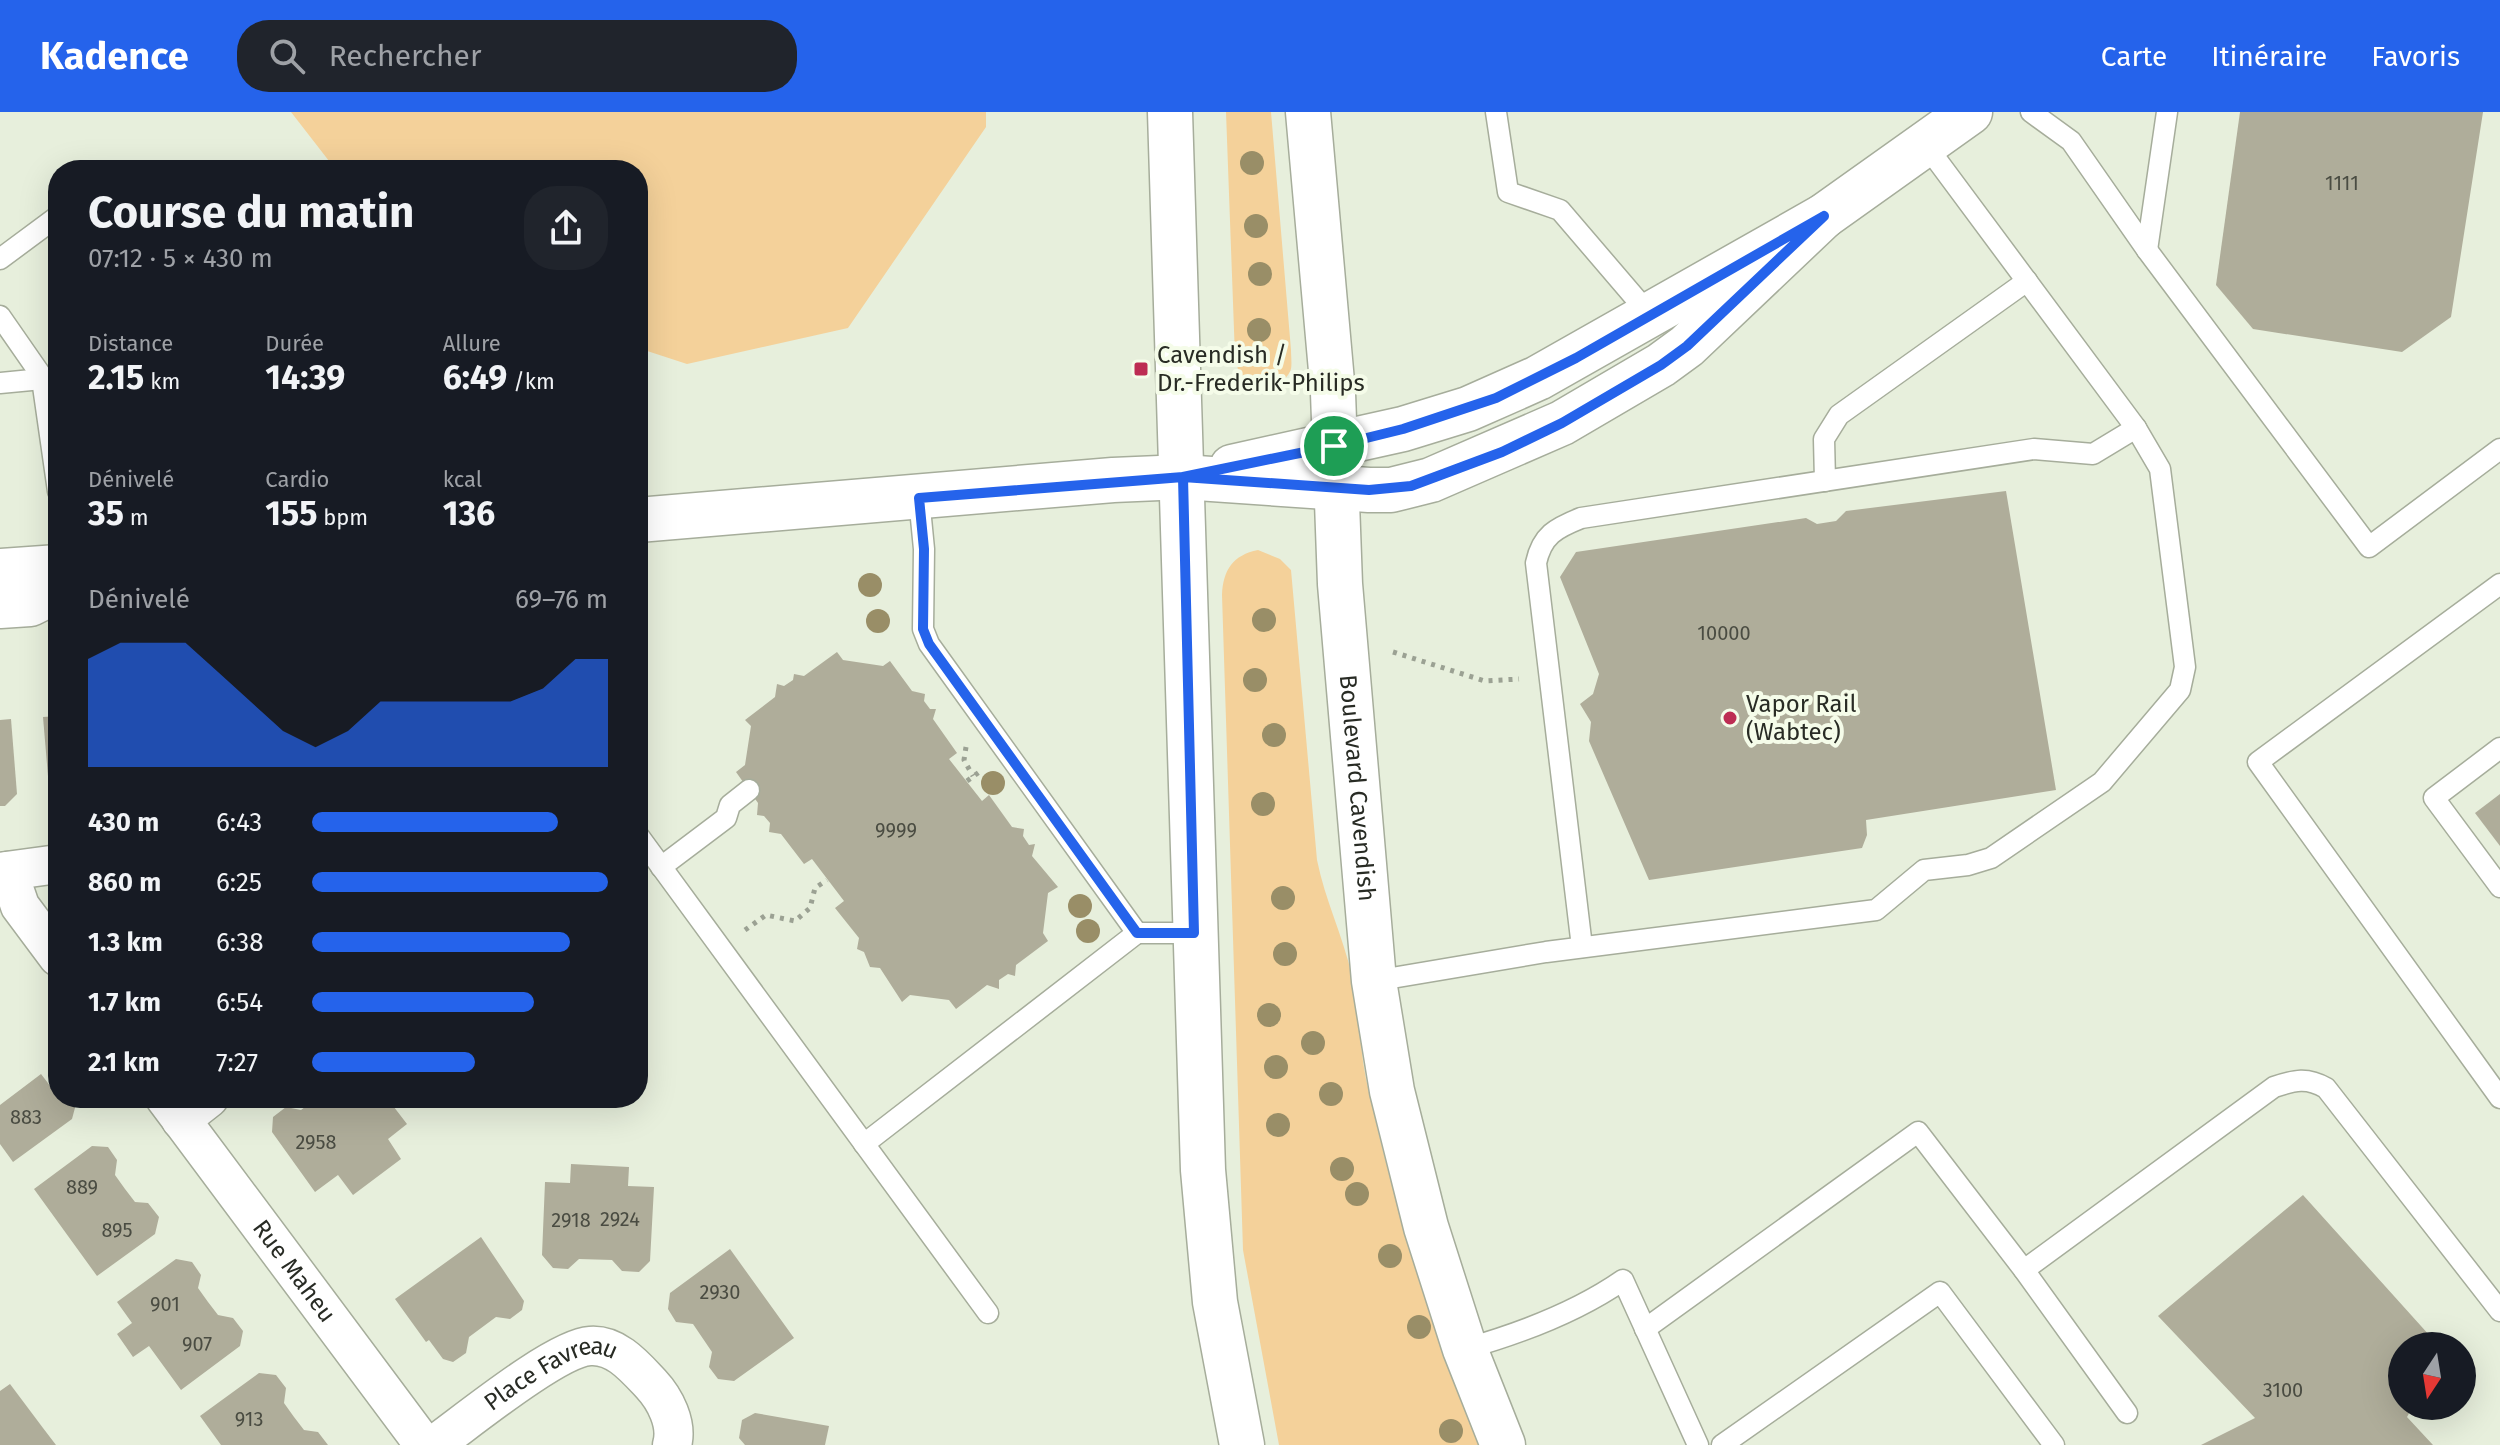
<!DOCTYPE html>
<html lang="fr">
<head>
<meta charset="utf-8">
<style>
	:root { --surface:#171b24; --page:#20242c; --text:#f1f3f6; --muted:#9ea1a6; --accent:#2563eb }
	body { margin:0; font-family:"Fira Sans",sans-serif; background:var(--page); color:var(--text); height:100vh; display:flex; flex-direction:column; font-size:30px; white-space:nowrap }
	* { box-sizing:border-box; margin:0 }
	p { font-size:26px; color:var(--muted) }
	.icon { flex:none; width:44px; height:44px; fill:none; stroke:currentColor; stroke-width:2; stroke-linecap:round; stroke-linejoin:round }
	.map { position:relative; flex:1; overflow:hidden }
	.side { position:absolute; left:48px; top:48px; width:600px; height:948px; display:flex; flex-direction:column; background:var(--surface); border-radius:32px; box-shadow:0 8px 32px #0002 }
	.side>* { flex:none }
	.needle { width:52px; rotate:192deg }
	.controls { position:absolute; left:2388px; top:1220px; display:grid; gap:16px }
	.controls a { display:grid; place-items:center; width:88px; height:88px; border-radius:50%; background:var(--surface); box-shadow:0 8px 32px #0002; font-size:40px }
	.pin { position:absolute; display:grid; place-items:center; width:68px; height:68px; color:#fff; margin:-34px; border:4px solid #fff; border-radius:50%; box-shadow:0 2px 8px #0007 }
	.round { display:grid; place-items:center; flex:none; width:84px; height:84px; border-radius:32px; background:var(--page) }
	.overview { display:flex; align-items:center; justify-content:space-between; height:136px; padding:0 40px }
	h1 { font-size:44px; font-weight:700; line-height:60px }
	.figures { display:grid; grid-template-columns:repeat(3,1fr); gap:12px; height:136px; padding:8px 40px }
	.figures div { display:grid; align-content:center }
	.figures b { font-size:34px; font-weight:700 }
	.figures small { font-size:22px; font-weight:400 }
	.figures p { font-size:22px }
	.chart { height:224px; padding:16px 40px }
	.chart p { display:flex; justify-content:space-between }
	.chart svg { width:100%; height:144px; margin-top:8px; fill:var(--accent); opacity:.7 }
	ul { padding:0 40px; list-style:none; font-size:26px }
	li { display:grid; grid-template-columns:128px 96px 1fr; align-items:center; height:60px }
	li i { height:20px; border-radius:10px; background:var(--accent) }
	header { display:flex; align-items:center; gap:48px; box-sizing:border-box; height:112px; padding:0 40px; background:var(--accent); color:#fff }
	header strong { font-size:38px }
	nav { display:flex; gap:44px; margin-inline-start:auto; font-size:28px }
	.search { width:560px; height:72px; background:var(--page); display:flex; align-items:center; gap:20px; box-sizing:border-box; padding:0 28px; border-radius:32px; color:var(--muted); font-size:30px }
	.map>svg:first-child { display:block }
	.green { fill:#f4d19a }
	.building { fill:#afad9a }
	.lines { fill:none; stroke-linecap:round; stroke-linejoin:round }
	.service-casing { stroke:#a6ad9b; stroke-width:23 }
	.minor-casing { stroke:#a6ad9b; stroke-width:41 }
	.tertiary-casing { stroke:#a6ad9b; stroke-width:47 }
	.secondary-casing { stroke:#a6ad9b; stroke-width:47 }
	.path { stroke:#9ba193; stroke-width:5; stroke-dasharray:4 6; stroke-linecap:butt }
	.service { stroke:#fff; stroke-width:20 }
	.minor { stroke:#fff; stroke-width:38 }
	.tertiary { stroke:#fff; stroke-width:44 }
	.secondary { stroke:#fff; stroke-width:44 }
	.tree { fill:#998e67 }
	.route-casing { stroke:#fff; stroke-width:16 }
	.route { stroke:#2563eb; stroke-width:10 }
	.poi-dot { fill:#bd2d53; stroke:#f5fce9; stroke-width:3 }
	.labels { text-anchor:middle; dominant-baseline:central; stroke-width:8; stroke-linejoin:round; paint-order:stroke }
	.number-label { font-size:20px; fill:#4a4c42 }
	.poi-label { font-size:24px; fill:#282b24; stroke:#f5fce9; text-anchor:start }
	.street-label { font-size:24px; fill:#282b24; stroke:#f5fce9 }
</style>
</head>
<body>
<header>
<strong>Kadence</strong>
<div class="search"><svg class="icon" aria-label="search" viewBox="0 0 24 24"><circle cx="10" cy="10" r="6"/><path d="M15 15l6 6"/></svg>Rechercher</div>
<nav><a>Carte</a><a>Itinéraire</a><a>Favoris</a></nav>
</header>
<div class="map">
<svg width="2500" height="1333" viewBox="0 0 2500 1333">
	<rect width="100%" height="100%" fill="#e7efdc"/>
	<!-- green -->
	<g class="green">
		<polygon points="291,0 986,0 986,15 848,216 687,252 638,236 638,58 336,58"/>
		<path d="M1226,0h45l20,238c0,5 1,14 0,19 -6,17 -34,31 -48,13 -4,-6 -6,-17 -8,-25z"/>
		<path d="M1258,438l22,9 11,11 26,290c8,40 26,76 35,116 8,34 7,69 14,103 28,126 64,248 115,366h-202l-36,-195 -21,-655c1,-25 11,-40 36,-45z"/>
	</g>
	<!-- building -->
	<g class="building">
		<polygon points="2240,0 2483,0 2451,205 2402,240 2253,217 2216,173"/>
		<polygon points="2006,379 2056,678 1866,708 1867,723 1862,736 1649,768 1589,629 1591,610 1580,592 1593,582 1599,562 1560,465 1576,440 1806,406 1817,412 1836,409 1846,399"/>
		<polygon points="837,540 843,548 883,554 890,549 912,579 925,582 924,589 930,597 936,597 933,607 957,641 949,647 982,689 989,683 1012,715 1024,717 1023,724 1029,733 1035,732 1032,744 1058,775 1048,781 1043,821 1048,829 1016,853 1015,864 1008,862 999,868 999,877 987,873 956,897 949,888 910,883 902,890 880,856 870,855 864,840 857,837 859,826 835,796 844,789 812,747 804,752 781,722 769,720 770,711 764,704 757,703 758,691 736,660 745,653 751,614 745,608 775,585 777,572 784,574 793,568 794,562 804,564"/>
		<polygon points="58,604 58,686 49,676 43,605"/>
		<polygon points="11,607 17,682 5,694 0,694 0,608"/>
		<polygon points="2500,682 2500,734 2475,701"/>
		<polygon points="41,962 51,975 58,976 58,986 71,986 76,992 72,1007 13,1050 0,1032 0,993"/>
		<polygon points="317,986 387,986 407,1012 388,1027 401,1047 353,1083 338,1063 315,1080 272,1020 273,1005 286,995 301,998"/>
		<polygon points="92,1034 108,1035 117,1048 115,1063 125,1077 135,1090 148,1091 159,1105 155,1122 97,1164 34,1077"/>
		<polygon points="571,1052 629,1055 628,1074 654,1075 650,1149 639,1160 622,1159 612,1148 579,1147 568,1157 553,1156 542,1143 545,1070 570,1071"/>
		<polygon points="2303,1083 2439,1234 2402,1234 2402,1294 2413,1294 2407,1305 2433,1333 2201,1333 2255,1306 2158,1204"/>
		<polygon points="481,1125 524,1189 522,1198 510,1207 496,1205 469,1225 466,1241 453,1250 443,1247 429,1228 426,1230 395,1187"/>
		<polygon points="730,1137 794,1226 734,1269 718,1267 709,1255 712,1240 693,1212 676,1210 668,1197 670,1181"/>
		<polygon points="176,1147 192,1150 201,1163 198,1176 208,1190 218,1203 233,1206 243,1219 240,1234 181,1278 149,1234 133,1245 117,1222 132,1211 117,1190"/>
		<polygon points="259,1261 276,1263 286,1276 284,1291 294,1305 304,1318 318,1320 328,1333 221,1333 200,1304"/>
		<polygon points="10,1272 43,1316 56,1333 0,1333 0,1279"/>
		<polygon points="755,1301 829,1314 825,1333 745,1333 739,1326 742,1308"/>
	</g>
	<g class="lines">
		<!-- service casing -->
		<g class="service-casing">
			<g id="service">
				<polyline points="1496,0 1508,80 1560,98 1649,202"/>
				<polyline points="2031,0 2071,29 2147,138 2369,435 2500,337"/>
				<polyline points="2147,138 2167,0"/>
				<polyline points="0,147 58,104"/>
				<polyline points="0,204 50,276"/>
				<polyline points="42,267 58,379"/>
				<polyline points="0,271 42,267"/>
				<polyline points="1825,369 1824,327 1839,303 2027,169"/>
				<polyline points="2500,472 2258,650 2500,986"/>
				<polyline points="2500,636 2434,686 2500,775"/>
				<polyline points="638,723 988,1201"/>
				<polyline points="661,755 726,706 730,693 749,678"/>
				<polyline points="1137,821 1194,821"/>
				<path d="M1582,835l-46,-384c6,-28 20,-35 45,-45l453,-69 59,5 43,-26"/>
				<polyline points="1374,869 1546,840 1876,798 1924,758 1968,753 1991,746 2102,670 2180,578 2185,555 2160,357 2136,316 1925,32"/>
				<polyline points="864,1032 1137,821 929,532 923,517 924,437 919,386"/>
				<polyline points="1645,1217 1918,1020 2024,1158"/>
				<path d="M1465,1237c53,-15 112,-37 158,-69l75,165"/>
				<path d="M2127,1301l-103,-143 250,-183c21,-7 33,-10 52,1l174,223"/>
				<polyline points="1722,1333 1940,1180 2054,1333"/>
			</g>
		</g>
		<!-- minor casing -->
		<g class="minor-casing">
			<g id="minor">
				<polyline points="8,759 20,794 58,845"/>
				<polyline points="0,760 58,752"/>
				<path id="s1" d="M165,986l259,347"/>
				<polyline points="181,1008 209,986"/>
				<path id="s2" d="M434,1333c31,-22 122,-97 156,-99 26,-2 45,21 61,38 14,15 27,40 21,61"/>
			</g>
		</g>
		<!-- tertiary casing -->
		<g class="tertiary-casing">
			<g id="tertiary">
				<polyline points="1232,355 1403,317 1468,297 1538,266 1824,104 1970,0"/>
				<polyline points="638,408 1113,368 1183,365 1369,378 1391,378 1431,368 1562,311 1661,253 1687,234 1824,104"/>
				<polyline points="0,459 58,455"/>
				<polyline points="0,494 30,492 58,478"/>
			</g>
		</g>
		<!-- secondary casing -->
		<g class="secondary-casing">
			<g id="secondary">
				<polyline points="1170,0 1203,1058 1215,1190 1242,1333"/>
				<path id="s3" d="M1308,0l25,281 7,191 34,397 18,110 34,136 39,122 38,96"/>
			</g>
		</g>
		<!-- path -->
		<g class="path">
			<polyline points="1393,540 1485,569 1519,567"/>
			<polyline points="966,635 964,648 973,664"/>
			<polyline points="967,669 982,658"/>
			<polyline points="745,818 766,803 795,809 810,796 815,776 827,768"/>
		</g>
		<!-- service -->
		<use href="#service" class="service"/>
		<!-- minor -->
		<use href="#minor" class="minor"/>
		<!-- tertiary -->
		<use href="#tertiary" class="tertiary"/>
		<!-- secondary -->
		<use href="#secondary" class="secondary"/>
	</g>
	<!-- trees -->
	<g class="tree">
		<circle cx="1252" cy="51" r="12"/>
		<circle cx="1256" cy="114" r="12"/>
		<circle cx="1260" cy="162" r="12"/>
		<circle cx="1259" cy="218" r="12"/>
		<circle cx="870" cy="473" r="12"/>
		<circle cx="1264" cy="508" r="12"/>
		<circle cx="878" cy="509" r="12"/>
		<circle cx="1255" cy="568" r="12"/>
		<circle cx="1274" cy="623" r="12"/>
		<circle cx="993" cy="671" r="12"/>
		<circle cx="1263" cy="692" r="12"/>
		<circle cx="1283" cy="786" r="12"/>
		<circle cx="1080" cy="794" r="12"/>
		<circle cx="1088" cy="819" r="12"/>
		<circle cx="1285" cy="842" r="12"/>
		<circle cx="1269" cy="903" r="12"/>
		<circle cx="1313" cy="931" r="12"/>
		<circle cx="1276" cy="955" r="12"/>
		<circle cx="1331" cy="982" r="12"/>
		<circle cx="1278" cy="1013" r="12"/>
		<circle cx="1342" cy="1057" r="12"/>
		<circle cx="1357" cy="1082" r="12"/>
		<circle cx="1390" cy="1144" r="12"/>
		<circle cx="1419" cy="1215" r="12"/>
		<circle cx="1451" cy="1319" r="12"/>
	</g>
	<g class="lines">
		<!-- route casing -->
		<g class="route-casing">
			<polyline id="route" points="1334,334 1183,365 1194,821 1137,821 929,532 923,517 924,437 919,386 1183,365 1369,378 1411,374 1502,340 1562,311 1661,253 1687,234 1824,104 1576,246 1496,286 1403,317 1334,334"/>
		</g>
		<!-- route -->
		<use href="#route" class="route"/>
	</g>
	<!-- markers -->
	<g class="poi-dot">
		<rect x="1133" y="249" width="16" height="16" rx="4"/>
		<circle cx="1730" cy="606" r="8"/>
	</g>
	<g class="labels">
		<!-- number labels -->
		<g class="number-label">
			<text x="2342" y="71">1111</text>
			<text x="1724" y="521">10000</text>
			<text x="896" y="718">9999</text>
			<text x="26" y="1005">883</text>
			<text x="316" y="1030">2958</text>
			<text x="82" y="1075">889</text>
			<text x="620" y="1107">2924</text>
			<text x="571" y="1108">2918</text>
			<text x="117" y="1118">895</text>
			<text x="720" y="1180">2930</text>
			<text x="165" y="1192">901</text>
			<text x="197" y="1232">907</text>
			<text x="2283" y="1278">3100</text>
			<text x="249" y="1307">913</text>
		</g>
		<!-- poi labels -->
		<g class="poi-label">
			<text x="1157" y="243">Cavendish /<tspan x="1157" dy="28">Dr.-Frederik-Philips</tspan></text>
			<text x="1746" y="592">Vapor Rail<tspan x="1746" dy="28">(Wabtec)</tspan></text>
		</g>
		<!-- street labels -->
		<g class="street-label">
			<text stroke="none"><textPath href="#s3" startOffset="678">Boulevard Cavendish</textPath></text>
			<text stroke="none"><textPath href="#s1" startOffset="216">Rue Maheu</textPath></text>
			<text stroke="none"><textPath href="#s2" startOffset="140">Place Favreau</textPath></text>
		</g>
	</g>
</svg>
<div class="controls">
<a><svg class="needle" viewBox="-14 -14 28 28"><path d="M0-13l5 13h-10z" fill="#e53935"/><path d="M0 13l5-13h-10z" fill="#9ea1a6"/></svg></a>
</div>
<div class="pin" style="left:1334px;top:334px;background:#1e9e55"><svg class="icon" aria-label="arrive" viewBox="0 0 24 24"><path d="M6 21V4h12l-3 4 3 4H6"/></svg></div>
<section class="side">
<div class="overview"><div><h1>Course du matin</h1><p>07:12 · 5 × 430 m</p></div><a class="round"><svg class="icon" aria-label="share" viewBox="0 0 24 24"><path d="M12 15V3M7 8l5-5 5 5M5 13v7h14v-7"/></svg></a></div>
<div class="figures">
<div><p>Distance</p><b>2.15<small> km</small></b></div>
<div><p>Durée</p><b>14:39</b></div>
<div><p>Allure</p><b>6:49<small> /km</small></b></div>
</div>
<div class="figures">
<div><p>Dénivelé</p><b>35<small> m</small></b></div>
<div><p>Cardio</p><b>155<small> bpm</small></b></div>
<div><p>kcal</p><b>136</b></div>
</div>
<div class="chart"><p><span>Dénivelé</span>69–76 m</p>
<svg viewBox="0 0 160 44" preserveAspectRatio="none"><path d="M0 44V11L10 6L20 6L30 6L40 15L50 24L60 33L70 38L80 33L90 24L100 24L110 24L120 24L130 24L140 20L150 11L160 11V44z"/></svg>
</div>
<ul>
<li><b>430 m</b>6:43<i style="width:83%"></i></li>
<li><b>860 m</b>6:25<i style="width:100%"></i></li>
<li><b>1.3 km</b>6:38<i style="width:87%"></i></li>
<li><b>1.7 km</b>6:54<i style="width:75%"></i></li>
<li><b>2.1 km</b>7:27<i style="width:55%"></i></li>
</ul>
</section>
</div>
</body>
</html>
